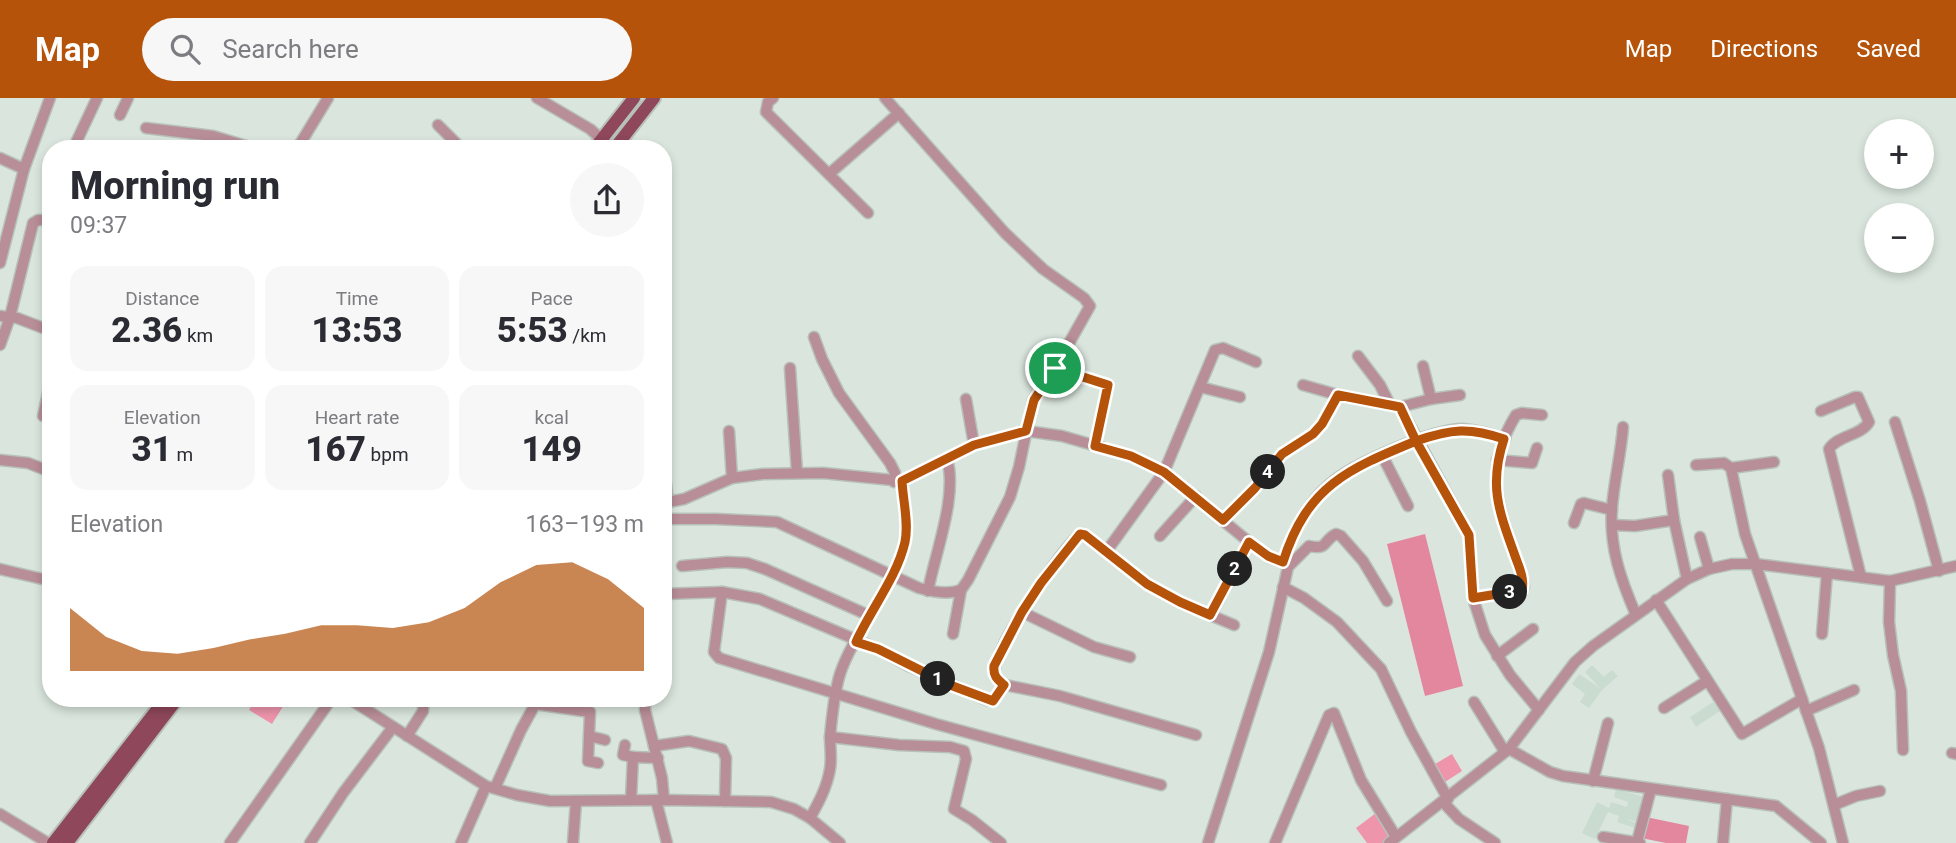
<!DOCTYPE html>
<html lang="en">
<head>
<meta charset="utf-8">
<style>
	:root { --surface:#fff; --page:#f7f7f7; --text:#2b2b33; --muted:#7c7c81; --accent:#b45309 }
	body { margin:0; font-family:Roboto,sans-serif; background:var(--page); color:var(--text); height:100vh; display:flex; flex-direction:column; font-size:26px; white-space:nowrap }
	* { box-sizing:border-box; margin:0 }
	p { font-size:23px; color:var(--muted) }
	.icon { flex:none; width:38px; height:38px; fill:none; stroke:currentColor; stroke-width:2; stroke-linecap:round; stroke-linejoin:round }
	.map { position:relative; flex:1; overflow:hidden }
	.side { position:absolute; left:42px; top:42px; width:630px; height:567px; display:flex; flex-direction:column; background:var(--surface); border-radius:28px; box-shadow:0 4px 10px #0003 }
	.side>* { flex:none }
	.fabs { position:absolute; left:1864px; top:21px; display:grid; gap:14px }
	.fabs a { display:grid; place-items:center; width:70px; height:70px; border-radius:50%; background:var(--surface); box-shadow:0 4px 10px #0003; font-size:35px }
	.pin { position:absolute; display:grid; place-items:center; width:60px; height:60px; color:#fff; margin:-30px; border:4px solid #fff; border-radius:50%; box-shadow:0 2px 7px #0007 }
	.km { position:absolute; width:35px; height:35px; margin:-18px; border-radius:50%; background:#222; color:#fff; font-size:19px; line-height:35px; text-align:center }
	.round { display:grid; place-items:center; flex:none; width:74px; height:74px; border-radius:37px; background:var(--page) }
	.summary { display:flex; align-items:center; justify-content:space-between; height:119px; padding:0 28px }
	h1 { font-size:38px; font-weight:800; line-height:52px }
	.stats { display:grid; grid-template-columns:repeat(3,1fr); gap:10px; height:119px; padding:7px 28px }
	.stats div { display:grid; align-content:center; border-radius:18px; background:var(--page); text-align:center }
	.stats b { font-size:35px; font-weight:800 }
	.stats small { font-size:19px; font-weight:400 }
	.stats p { font-size:19px }
	.chart { height:196px; padding:14px 28px }
	.chart p { display:flex; justify-content:space-between }
	.chart svg { width:100%; height:126px; margin-top:7px; fill:var(--accent); opacity:.7 }
	header { display:flex; align-items:center; gap:42px; box-sizing:border-box; height:98px; padding:0 35px; background:var(--accent); color:#fff }
	header strong { font-size:33px }
	nav { display:flex; gap:38px; margin-inline-start:auto; font-size:24px }
	.search { width:490px; height:63px; background:var(--page); display:flex; align-items:center; gap:18px; box-sizing:border-box; padding:0 24px; border-radius:38px; color:var(--muted); font-size:26px }
	.map>svg:first-child { display:block }
	.built { fill:#cadccf }
	.green { fill:#ee95ac }
	.forest { fill:#e3879f }
	.lines { fill:none; stroke-linecap:round; stroke-linejoin:round }
	.minor-casing { stroke:#b7c1b9; stroke-width:13 }
	.major-casing { stroke:#b7c1b9; stroke-width:16 }
	.minor { stroke:#b88e98; stroke-width:10 }
	.major { stroke:#8e475b; stroke-width:12 }
	.route-casing { stroke:#fff; stroke-width:14 }
	.route { stroke:#b45309; stroke-width:9 }
</style>
</head>
<body>
<header>
<strong>Map</strong>
<div class="search"><svg class="icon" aria-label="search" viewBox="0 0 24 24"><circle cx="10" cy="10" r="6"/><path d="M15 15l6 6"/></svg>Search here</div>
<nav><a>Map</a><a>Directions</a><a>Saved</a></nav>
</header>
<div class="map">
<svg width="1956" height="745" viewBox="0 0 1956 745">
	<rect width="100%" height="100%" fill="#dae6dd"/>
	<!-- built -->
	<g class="built">
		<polygon points="1592,567 1604,579 1612,572 1618,578 1602,592 1589,610 1580,604 1585,596 1572,586 1579,576 1600,590 1585,574"/>
		<polygon points="1713,604 1720,613 1696,629 1690,619"/>
		<polygon points="1616,691 1645,699 1638,724 1623,720 1637,725 1635,730 1617,724 1619,718 1608,714 1595,741 1582,735 1597,704 1609,710 1611,704 1627,709 1628,704 1614,699"/>
	</g>
	<!-- green -->
	<g class="green">
		<polygon points="256,600 284,600 287,602 272,626 249,612"/>
		<polygon points="1452,656 1462,673 1445,684 1435,666"/>
		<polygon points="1376,715 1393,738 1384,745 1367,745 1356,730"/>
	</g>
	<!-- forest -->
	<g class="forest">
		<polygon points="1425,436 1463,588 1425,598 1387,446"/>
		<polygon points="1646,719 1689,728 1686,745 1666,745 1641,740"/>
	</g>
	<g class="lines">
		<!-- minor casing -->
		<g class="minor-casing">
			<g id="minor">
				<polyline points="537,0 590,31 613,51"/>
				<polyline points="773,0 768,4 766,14 868,115"/>
				<polyline points="885,0 1005,135 1043,171 1084,200 1090,208 1055,270 1033,302 1019,369 1010,399 968,482 961,492 953,536"/>
				<polyline points="120,17 128,0"/>
				<polyline points="438,27 462,51"/>
				<polyline points="146,30 213,38 256,51"/>
				<polyline points="73,51 97,0"/>
				<polyline points="297,51 328,0"/>
				<polyline points="0,60 24,71"/>
				<polyline points="829,76 899,15"/>
				<polyline points="0,165 24,71 50,0"/>
				<polyline points="0,218 17,220 51,233"/>
				<polyline points="814,239 822,261 839,295 890,365 895,375 894,384"/>
				<polyline points="0,247 10,219 33,125 38,122 46,122 51,114"/>
				<polyline points="1358,258 1380,287 1390,307"/>
				<polyline points="1423,268 1431,301"/>
				<polyline points="790,270 797,375"/>
				<polyline points="1055,270 1108,287 1095,348"/>
				<polyline points="1303,287 1338,297 1400,309 1431,301 1460,297"/>
				<polyline points="1200,289 1240,299"/>
				<polyline points="966,301 974,347"/>
				<polyline points="1400,309 1469,437 1473,500 1485,537 1510,577 1539,612"/>
				<path d="M1821,313l34,-14h3l11,25c-8,14 -31,13 -40,27l32,128"/>
				<polyline points="43,318 51,281"/>
				<polyline points="1895,324 1920,403 1939,473"/>
				<path d="M1623,329c-2,27 -9,54 -11,81 -3,39 9,72 24,107"/>
				<polyline points="729,333 732,380"/>
				<polyline points="1382,357 1408,408"/>
				<polyline points="0,362 28,365 51,374"/>
				<polyline points="663,362 668,404 663,415"/>
				<polyline points="1497,362 1532,365 1537,350"/>
				<polyline points="1696,367 1724,365 1731,370 1774,364"/>
				<polyline points="1731,370 1745,436 1819,650 1843,745"/>
				<polyline points="1668,377 1674,422 1687,481"/>
				<polyline points="668,404 684,401 732,380 763,376 823,375 902,383 974,347 1026,333 1062,338 1131,358 1164,374 1249,444 1268,459 1283,464 1288,469"/>
				<path d="M663,421h53l61,3 142,66c14,4 29,7 42,2"/>
				<polyline points="1223,422 1255,390 1282,356 1313,336 1322,326 1338,297"/>
				<polyline points="1574,425 1581,406 1584,405 1612,412"/>
				<polyline points="1612,427 1635,428 1674,422"/>
				<polyline points="1160,438 1196,398"/>
				<polyline points="1700,439 1709,471"/>
				<polyline points="1106,454 1164,374 1215,252 1223,250 1256,264"/>
				<path d="M1283,464c9,-29 23,-57 46,-77 22,-21 104,-56 134,-56 14,1 28,5 42,10"/>
				<polyline points="682,468 727,464 747,465 765,471 868,517"/>
				<polyline points="0,471 51,483"/>
				<polyline points="1890,483 1889,524 1893,557 1901,593 1903,652"/>
				<polyline points="1283,489 1304,500 1337,524 1381,571 1411,634 1448,701"/>
				<path d="M928,493c7,-38 30,-95 19,-132"/>
				<polyline points="722,494 714,554 719,560 936,626 1161,687"/>
				<polyline points="663,496 722,494 760,501 878,551 909,568 987,602 993,603 1005,587"/>
				<path d="M1473,500l46,-7 5,-4c-1,-14 -9,-29 -13,-42 -17,-50 -24,-83 5,-130l6,-2 20,2"/>
				<polyline points="1656,502 1742,636 1802,601"/>
				<polyline points="1022,514 1094,549 1130,559"/>
				<polyline points="1211,517 1249,444"/>
				<polyline points="1822,536 1827,475"/>
				<polyline points="1497,558 1533,531"/>
				<polyline points="348,600 486,688 517,697 550,703 664,702 771,704 794,711 810,720 840,745"/>
				<polyline points="645,600 645,612 662,680 664,702"/>
				<polyline points="1474,604 1505,654"/>
				<polyline points="535,606 590,614 588,663 598,665"/>
				<polyline points="1664,610 1707,583"/>
				<polyline points="1806,613 1854,592"/>
				<path d="M1196,637l-136,-39 -55,-11 -10,-8c-8,-21 66,-127 85,-143l5,1 62,49 32,18 55,23"/>
				<polyline points="407,638 423,613 424,600"/>
				<polyline points="589,638 605,642"/>
				<polyline points="830,639 899,647 950,649 964,653 966,661 954,711 972,722 1001,745"/>
				<polyline points="625,647 623,657 633,659"/>
				<polyline points="654,648 689,643 722,651 726,660 725,703"/>
				<polyline points="1509,651 1550,674 1563,678 1776,708 1821,745"/>
				<polyline points="1952,655 1956,656"/>
				<polyline points="1593,683 1608,625"/>
				<polyline points="495,690 521,632 538,601"/>
				<polyline points="631,702 633,659 658,660"/>
				<polyline points="656,702 667,745"/>
				<polyline points="1443,704 1459,721 1495,745"/>
				<polyline points="1834,707 1856,698 1880,693"/>
				<polyline points="0,716 48,745"/>
				<path d="M810,720c9,-16 17,-31 20,-49 2,-11 0,-22 0,-32 2,-21 4,-44 10,-63 14,-43 58,-92 65,-134 3,-19 -2,-40 -3,-59"/>
				<polyline points="1603,739 1640,745"/>
				<polyline points="1637,744 1651,691"/>
				<polyline points="230,745 332,600"/>
				<polyline points="310,745 343,695 393,629"/>
				<polyline points="461,745 486,688"/>
				<polyline points="573,745 576,703"/>
				<path d="M1208,745l61,-191 19,-85 21,-21c20,4 13,-5 27,-12l5,2 22,25 24,40"/>
				<polyline points="1275,745 1329,617 1334,615 1361,682 1396,739"/>
				<polyline points="1389,745 1509,651 1575,564 1593,548 1687,481 1709,471 1732,466 1756,466 1890,483 1956,468"/>
				<polyline points="1723,745 1727,701"/>
			</g>
		</g>
		<!-- major casing -->
		<g class="major-casing">
			<g id="major">
				<polyline points="594,51 634,0"/>
				<polyline points="614,51 654,0"/>
				<polyline points="53,745 166,600"/>
				<polyline points="67,745 178,600"/>
			</g>
		</g>
		<!-- minor -->
		<use href="#minor" class="minor"/>
		<!-- major -->
		<use href="#major" class="major"/>
	</g>
	<g class="lines">
		<!-- route casing -->
		<g class="route-casing">
			<path id="route" d="M1055,270l-21,32 -8,31 -52,14 -72,36c1,20 7,42 3,61 -8,35 -34,67 -49,100l22,7 72,36 43,16 11,-16c-7,-6 -11,-9 -10,-19l28,-54 19,-29 39,-49 5,1 62,49 33,18 30,13 39,-73 19,14 15,6c24,-76 65,-93 133,-121l53,94 4,63 49,-8c3,-12 -4,-25 -8,-37 -16,-44 -25,-69 -10,-114 -35,-12 -53,-10 -88,2l-16,-34 -62,-12 -16,29 -9,10 -31,20 -27,34 -32,32 -59,-48 -33,-16 -36,-10 13,-61 -53,-17"/>
		</g>
		<!-- route -->
		<use href="#route" class="route"/>
	</g>
</svg>
<div class="fabs">
<a>+</a>
<a>−</a>
</div>
<div class="pin" style="left:1055px;top:270px;background:#1e9e55"><svg class="icon" aria-label="arrive" viewBox="0 0 24 24"><path d="M6 21V4h12l-3 4 3 4H6"/></svg></div>
<b class="km" style="left:938px;top:581px">1</b>
<b class="km" style="left:1235px;top:471px">2</b>
<b class="km" style="left:1510px;top:494px">3</b>
<b class="km" style="left:1268px;top:374px">4</b>
<section class="side">
<div class="summary"><div><h1>Morning run</h1><p>09:37</p></div><a class="round"><svg class="icon" aria-label="share" viewBox="0 0 24 24"><path d="M12 15V3M7 8l5-5 5 5M5 13v7h14v-7"/></svg></a></div>
<div class="stats">
<div><p>Distance</p><b>2.36<small> km</small></b></div>
<div><p>Time</p><b>13:53</b></div>
<div><p>Pace</p><b>5:53<small> /km</small></b></div>
</div>
<div class="stats">
<div><p>Elevation</p><b>31<small> m</small></b></div>
<div><p>Heart rate</p><b>167<small> bpm</small></b></div>
<div><p>kcal</p><b>149</b></div>
</div>
<div class="chart"><p><span>Elevation</span>163–193 m</p>
<svg viewBox="0 0 160 44" preserveAspectRatio="none"><path d="M0 44V22L10 32L20 37L30 38L40 36L50 33L60 31L70 28L80 28L90 29L100 27L110 22L120 13L130 7L140 6L150 12L160 22V44z"/></svg>
</div>
</section>
</div>
</body>
</html>
